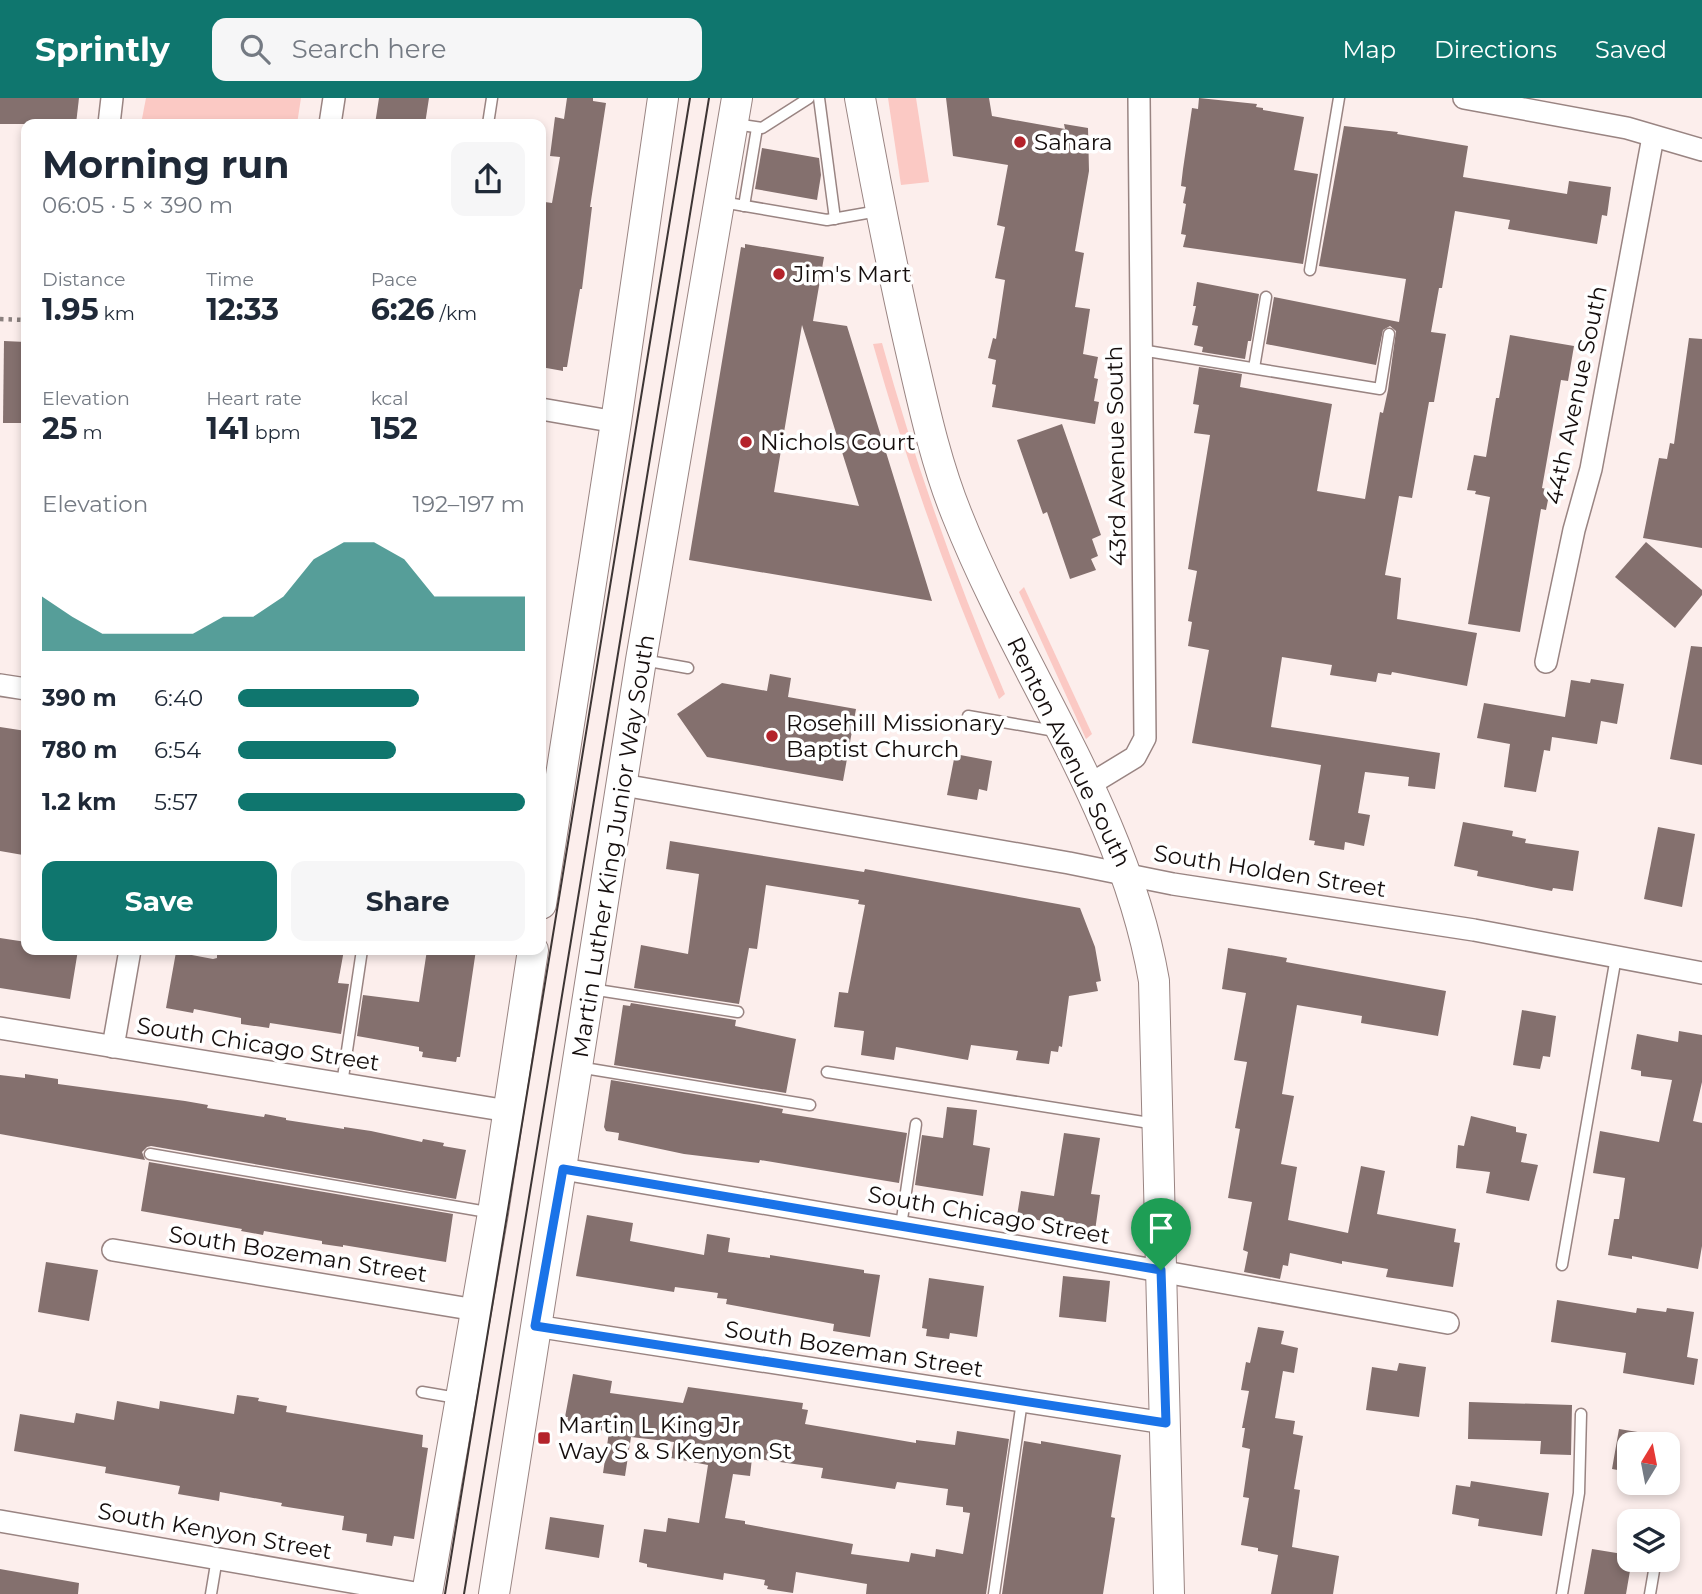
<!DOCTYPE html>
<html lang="en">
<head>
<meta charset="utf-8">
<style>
	:root { --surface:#fff; --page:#f6f6f7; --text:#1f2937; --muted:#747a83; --accent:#0f766e }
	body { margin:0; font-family:Montserrat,sans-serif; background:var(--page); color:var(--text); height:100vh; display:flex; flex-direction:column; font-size:26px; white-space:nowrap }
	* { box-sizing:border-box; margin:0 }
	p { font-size:23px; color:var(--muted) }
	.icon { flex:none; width:38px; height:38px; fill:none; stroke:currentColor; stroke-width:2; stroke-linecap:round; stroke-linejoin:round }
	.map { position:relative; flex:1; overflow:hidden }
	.details { position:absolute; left:21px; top:21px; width:525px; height:836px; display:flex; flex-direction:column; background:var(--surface); border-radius:14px; box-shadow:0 4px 10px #0003 }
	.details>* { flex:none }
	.needle { width:46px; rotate:10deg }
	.tools { position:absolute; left:1617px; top:1334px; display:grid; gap:14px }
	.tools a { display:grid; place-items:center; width:63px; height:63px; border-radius:14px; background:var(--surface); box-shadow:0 4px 10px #0003; font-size:35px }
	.pin { position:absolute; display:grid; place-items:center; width:60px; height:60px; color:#fff; margin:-72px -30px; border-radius:50% 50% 50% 0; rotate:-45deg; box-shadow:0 0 7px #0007 }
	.pin .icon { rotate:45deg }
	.round { display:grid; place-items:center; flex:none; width:74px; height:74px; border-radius:14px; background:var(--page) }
	.overview { display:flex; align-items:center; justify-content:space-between; height:119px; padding:0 21px }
	h1 { font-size:38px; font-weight:700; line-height:52px }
	.metrics { display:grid; grid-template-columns:repeat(3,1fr); gap:10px; height:119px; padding:7px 21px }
	.metrics div { display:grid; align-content:center }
	.metrics b { font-size:30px; font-weight:700 }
	.metrics small { font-size:19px; font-weight:400 }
	.metrics p { font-size:19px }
	.chart { height:196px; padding:14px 21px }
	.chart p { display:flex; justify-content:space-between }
	.chart svg { width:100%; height:126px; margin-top:7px; fill:var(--accent); opacity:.7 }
	.button { display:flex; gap:14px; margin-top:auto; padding:14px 21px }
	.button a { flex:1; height:80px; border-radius:14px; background:var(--accent); color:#fff; font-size:28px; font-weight:700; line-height:80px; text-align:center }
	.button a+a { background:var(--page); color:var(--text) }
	ul { padding:0 21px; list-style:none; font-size:23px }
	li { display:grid; grid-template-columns:112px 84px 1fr; align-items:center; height:52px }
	li i { height:18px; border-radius:9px; background:var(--accent) }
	header { display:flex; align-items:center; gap:42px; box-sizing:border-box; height:98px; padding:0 35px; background:var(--accent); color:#fff }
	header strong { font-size:33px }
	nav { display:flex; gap:38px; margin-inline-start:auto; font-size:24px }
	.search { width:490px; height:63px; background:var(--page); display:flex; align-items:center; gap:18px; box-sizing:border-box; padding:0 24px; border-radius:14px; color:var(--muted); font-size:26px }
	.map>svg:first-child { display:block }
	.green { fill:#fbc9c4 }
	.building { fill:#84706e; fill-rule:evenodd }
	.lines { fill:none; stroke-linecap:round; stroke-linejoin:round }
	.lane-casing { stroke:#998482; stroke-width:13 }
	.street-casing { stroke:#998482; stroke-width:24 }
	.secondary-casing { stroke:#998482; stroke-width:32 }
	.path { stroke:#8a807e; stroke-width:4.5; stroke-dasharray:3.5 5; stroke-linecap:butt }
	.lane { stroke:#fff; stroke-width:10 }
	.street { stroke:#fff; stroke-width:21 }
	.secondary { stroke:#fff; stroke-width:30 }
	.tram { stroke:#3d3534; stroke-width:2 }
	.route-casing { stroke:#fff; stroke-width:14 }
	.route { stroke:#1a73e8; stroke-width:9 }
	.poi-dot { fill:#b4232b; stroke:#fff; stroke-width:2.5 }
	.labels { text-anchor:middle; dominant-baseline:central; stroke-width:7; stroke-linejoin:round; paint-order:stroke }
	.poi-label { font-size:23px; fill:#150e0d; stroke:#fff; text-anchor:start }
	.street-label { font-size:23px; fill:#150e0d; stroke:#fff }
</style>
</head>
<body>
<header>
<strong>Sprintly</strong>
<div class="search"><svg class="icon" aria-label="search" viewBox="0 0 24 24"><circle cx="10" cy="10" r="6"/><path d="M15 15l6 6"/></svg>Search here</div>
<nav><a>Map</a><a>Directions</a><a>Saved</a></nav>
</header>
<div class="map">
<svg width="1702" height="1496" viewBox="0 0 1702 1496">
	<rect width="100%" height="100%" fill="#fceeec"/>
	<!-- green -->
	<g class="green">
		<polygon points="146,0 301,0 297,26 141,26"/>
		<polygon points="888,0 916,0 929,84 901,87"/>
		<path d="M882,245c33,120 74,236 123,351l-6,5c-50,-116 -92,-234 -126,-355z"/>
		<polygon points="1024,489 1092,636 1086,641 1019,494"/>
	</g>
	<!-- building -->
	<g class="building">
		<polygon points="0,0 79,0 76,26 0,26"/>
		<polygon points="379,0 429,0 425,26 375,26"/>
		<polygon points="567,0 593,0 593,3 606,5 590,109 592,109 582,191 580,191 567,269 563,269 563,273 541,269 541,135 545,104 552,105 560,59 550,58 555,19 564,21"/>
		<polygon points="946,0 989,0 992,18 1065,31 1064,26 1088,30 1089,73 1075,153 1084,155 1075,209 1090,211 1083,256 1098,259 1094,280 1098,281 1094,303 1099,304 1095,326 992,309 996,287 992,286 996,262 988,260 993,240 996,241 1005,182 995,180 1005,129 997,127 1008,67 953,58"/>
		<polygon points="1199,0 1257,6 1256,9 1263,10 1263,12 1304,19 1294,72 1318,76 1303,166 1183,149 1186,137 1181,136 1186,106 1183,105 1186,89 1181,88 1183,71 1192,10 1198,11"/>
		<polygon points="1344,28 1398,34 1397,36 1468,48 1463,79 1567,96 1569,83 1611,89 1607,118 1602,117 1597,146 1508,131 1510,122 1455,113 1442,190 1439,190 1431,234 1446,236 1434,304 1429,304 1412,400 1399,398 1385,477 1401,480 1397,521 1477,535 1467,588 1392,574 1391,577 1378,575 1376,584 1330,577 1332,567 1282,559 1271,629 1440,655 1435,691 1408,688 1409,679 1365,674 1358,715 1370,717 1364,748 1345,744 1344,752 1314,747 1315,743 1309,742 1321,667 1192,645 1209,552 1188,548 1192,524 1188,523 1197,473 1188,471 1210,337 1194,335 1199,307 1193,306 1199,269 1242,276 1240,289 1332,306 1317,393 1365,401 1380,314 1383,315 1388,292 1396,233 1390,228 1383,232 1376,267 1266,246 1274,199 1399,224 1406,181 1319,168"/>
		<polygon points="762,50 819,60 821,77 817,102 755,91"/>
		<path d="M745,146l79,13 -11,64 34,5 85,275 -243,-41 52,-313 4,1zM802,227l57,181 -85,-14z"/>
		<polygon points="1197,184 1259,196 1251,243 1248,243 1245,261 1202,254 1203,249 1194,247 1198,228 1192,227 1196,208 1193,208"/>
		<polygon points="1510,237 1574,248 1568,283 1561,282 1542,390 1550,392 1546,412 1541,411 1520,534 1468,526 1490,399 1475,396 1476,393 1467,392 1474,357 1486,359 1496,300 1499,300"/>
		<polygon points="1689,240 1702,241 1702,450 1643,440 1659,360 1667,361 1670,345 1674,346"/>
		<polygon points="4,243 26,244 26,325 3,325"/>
		<polygon points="1062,326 1101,437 1092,441 1098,458 1091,461 1096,472 1070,481 1047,414 1043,416 1017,342"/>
		<polygon points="1646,444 1702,492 1702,497 1675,530 1615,479"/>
		<polygon points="1691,548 1702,549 1702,667 1670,661"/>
		<polygon points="770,576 791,580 788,599 856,611 843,683 707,659 677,616 722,585 767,593"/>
		<polygon points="1591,581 1624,586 1617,626 1601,623 1597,646 1552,639 1550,653 1544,652 1536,694 1504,689 1510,646 1477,640 1484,605 1565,619 1571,582 1590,585"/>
		<polygon points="0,629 26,633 26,735 23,757 0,753"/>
		<polygon points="955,656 992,663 987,693 979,691 977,702 947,697"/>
		<polygon points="1463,724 1513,733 1512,738 1526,741 1525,745 1579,753 1573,793 1553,790 1552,793 1477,778 1478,773 1454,768"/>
		<polygon points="1658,729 1695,736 1682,809 1644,801"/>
		<polygon points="670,743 864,774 865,771 1080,810 1095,849 1101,883 1096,884 1098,893 1069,898 1062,949 1059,948 1058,954 1051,953 1049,966 1016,962 1018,953 971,947 968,962 896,949 894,962 861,957 864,933 834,929 839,894 848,895 865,807 858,806 859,802 766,787 757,851 749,850 739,906 634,890 641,847 688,856 699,776 666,771"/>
		<polygon points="0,840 26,844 26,852 78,852 70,901 0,890"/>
		<polygon points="1228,850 1287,860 1286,864 1446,893 1438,938 1361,925 1362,918 1297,907 1282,996 1294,998 1281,1066 1297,1069 1288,1122 1348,1135 1361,1068 1385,1073 1377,1116 1456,1131 1454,1144 1460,1145 1453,1189 1386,1179 1388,1171 1342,1163 1342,1166 1290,1155 1288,1168 1283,1167 1280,1181 1244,1174 1248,1154 1243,1152 1252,1104 1228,1100 1240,1031 1235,1030 1247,964 1234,962 1246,895 1222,891"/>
		<polygon points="217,852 344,852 338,885 349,886 341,936 270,925 269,930 241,926 241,920 194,911 193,915 166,910 176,854 213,861 217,860"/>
		<polygon points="427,852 476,852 460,959 457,959 456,964 422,959 423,954 419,953 419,949 357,938 363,897 419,904"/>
		<polygon points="631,905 736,922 735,928 796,941 786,995 614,967 623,907 630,908"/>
		<polygon points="1522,912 1556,918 1550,959 1543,958 1540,971 1513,967"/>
		<polygon points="1679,933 1702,937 1702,984 1693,1023 1702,1025 1702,1148 1698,1171 1632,1158 1632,1161 1608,1157 1614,1121 1619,1121 1625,1080 1593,1075 1600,1033 1659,1044 1672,982 1641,978 1641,973 1631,971 1637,936 1678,944"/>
		<polygon points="25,976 58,981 58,986 185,1003 208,1007 207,1010 264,1019 265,1016 286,1020 286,1022 344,1031 344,1029 371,1033 422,1044 423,1041 444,1045 443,1048 466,1052 456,1101 151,1048 147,1049 142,1054 145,1062 0,1036 0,977 25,980"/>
		<polygon points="611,982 783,1011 782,1015 907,1035 899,1085 760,1062 759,1065 684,1056 618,1042 619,1035 606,1033 604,1029"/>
		<polygon points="947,1009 977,1012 973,1047 990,1050 983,1098 915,1087 922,1037 943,1040"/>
		<polygon points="1471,1018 1516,1029 1516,1034 1527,1036 1521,1064 1538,1067 1529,1103 1486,1095 1490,1074 1456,1070 1458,1047 1464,1048"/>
		<polygon points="1064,1035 1100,1040 1091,1096 1100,1097 1095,1133 1017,1118 1021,1093 1054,1098"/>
		<polygon points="149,1064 453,1116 446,1164 343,1147 343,1149 322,1146 322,1143 264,1133 263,1137 241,1133 242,1131 141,1113"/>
		<polygon points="587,1117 633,1125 630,1143 704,1157 707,1136 730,1140 728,1154 770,1160 770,1157 864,1172 864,1175 880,1177 870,1239 833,1233 834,1226 726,1206 727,1201 717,1200 718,1195 675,1189 674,1194 576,1178"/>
		<polygon points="46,1164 98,1172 89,1223 38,1214"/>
		<polygon points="1063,1178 1110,1183 1106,1224 1059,1219"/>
		<polygon points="929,1180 984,1188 977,1239 950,1235 949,1241 926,1238 927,1231 922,1230"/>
		<polygon points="1557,1202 1636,1215 1637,1210 1666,1214 1667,1210 1694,1214 1687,1259 1698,1261 1694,1287 1623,1275 1626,1255 1551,1244"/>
		<polygon points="1258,1229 1284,1233 1281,1246 1298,1250 1294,1275 1283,1273 1275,1320 1295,1323 1293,1336 1303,1338 1294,1391 1300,1392 1292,1449 1339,1458 1333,1496 1271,1496 1278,1457 1258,1453 1258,1450 1241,1447 1249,1400 1243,1399 1250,1351 1242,1349 1245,1330 1242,1330 1249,1293 1241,1292 1246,1264 1250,1265"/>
		<polygon points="1399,1265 1426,1269 1419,1319 1366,1312 1372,1269 1397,1273"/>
		<path d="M573,1276l39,7 -2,12 73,10 5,-16 115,16 -1,6 6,1 -3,14 111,19v-3l39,5 2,-14 52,8 -23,155h-120l1,-10 -71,-12 -3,21 -26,-4 1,-3 -4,-1 1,-5 -41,-7 -1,7 -76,-13v-3l-8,-2 5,-33 22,3 2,-14 31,5 9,-58 -37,-7 3,-16 -43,-5 -6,39 -22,-3 6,-41 -42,-9 1,-6h-3zM752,1360l71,10 -2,10 74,11 2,-7 51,7 -2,16 17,2v5l7,1 -7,41 -27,-5 -1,8 -24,-4 -2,9 -58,-8 2,-10 -108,-20v-3l-20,-3 8,-44 17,2z"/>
		<polygon points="237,1297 259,1300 258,1303 287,1308 286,1314 423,1337 422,1349 428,1350 414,1441 394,1438 392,1448 366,1444 367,1436 342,1432 344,1418 281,1408 282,1405 220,1394 219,1403 178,1396 180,1388 105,1375 106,1369 14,1353 20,1316 74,1325 76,1315 114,1322 117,1303 159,1311 160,1303 234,1316"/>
		<polygon points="1469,1304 1572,1307 1571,1357 1540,1356 1541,1343 1468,1341"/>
		<polygon points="1619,1331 1675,1340 1669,1380 1668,1346 1629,1346 1629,1374 1612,1371"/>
		<polygon points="1024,1343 1041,1346 1041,1343 1121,1357 1111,1419 1115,1420 1103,1496 1002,1496"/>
		<polygon points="1471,1383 1549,1395 1542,1438 1478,1428 1479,1421 1452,1416 1456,1387 1470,1389"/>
		<polygon points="550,1419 604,1427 599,1460 545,1451"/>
		<polygon points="1592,1451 1629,1457 1629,1461 1632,1461 1626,1496 1584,1496"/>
		<polygon points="0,1471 79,1485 78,1496 0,1496"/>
	</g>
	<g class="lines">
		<!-- lane casing -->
		<g class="lane-casing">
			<g id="lane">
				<polyline points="819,0 835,121"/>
				<polyline points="488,26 492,0"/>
				<polyline points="735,26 762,30 809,0"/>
				<polyline points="722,104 827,122 878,113"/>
				<polyline points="744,108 757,30"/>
				<polyline points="1310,172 1339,0"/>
				<polyline points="1141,252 1380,291 1389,236"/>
				<polyline points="1254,270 1266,199"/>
				<polyline points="643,562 688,570"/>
				<polyline points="968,618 1055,633"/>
				<polyline points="591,891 738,914"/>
				<polyline points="578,969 810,1007"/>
				<polyline points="827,974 1156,1026"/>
				<polyline points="342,986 362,852"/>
				<polyline points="150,1056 493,1115"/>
				<polyline points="901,1128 916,1026"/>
				<polyline points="1562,1167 1616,859"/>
				<polyline points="422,1294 457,1300"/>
				<polyline points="1663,1423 1664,1418"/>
				<polyline points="211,1496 217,1460"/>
				<polyline points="994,1496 1022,1303"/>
				<polyline points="1562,1496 1579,1395 1581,1316"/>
				<polyline points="1650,1496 1656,1461"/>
			</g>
		</g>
		<!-- street casing -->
		<g class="street-casing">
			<g id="street">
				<polyline points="1464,0 1627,30 1702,52"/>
				<polyline points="109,26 112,0"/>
				<polyline points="330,26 334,0"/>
				<polyline points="541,311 616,324"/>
				<polyline points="1546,564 1574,432 1591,371 1653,39"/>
				<polyline points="0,587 26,591"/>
				<polyline points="623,687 1069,765 1173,786 1474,832 1702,875"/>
				<polyline points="1089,687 1135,659 1145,640 1139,0"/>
				<polyline points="0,930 508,1013"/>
				<polyline points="113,949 130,852"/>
				<polyline points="563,1071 1126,1167 1448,1225"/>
				<polyline points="113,1152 476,1212"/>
				<polyline points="535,1228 1165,1325"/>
				<polyline points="0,1423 421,1496"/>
			</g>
		</g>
		<!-- secondary casing -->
		<g class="secondary-casing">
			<g id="secondary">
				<path d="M860,0c15,83 31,166 50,249 13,56 25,114 47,168 63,159 167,293 197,466l15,613"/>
				<polyline points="541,806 616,324 663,0"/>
				<polyline points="427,1496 493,1115 533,852"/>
				<polyline points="494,1496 641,562 737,0"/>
			</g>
		</g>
		<!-- path -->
		<polyline class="path" points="0,221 26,222"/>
		<!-- lane -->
		<use href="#lane" class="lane"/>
		<!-- street -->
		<use href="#street" class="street"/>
		<!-- secondary -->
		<use href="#secondary" class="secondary"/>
		<!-- tram -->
		<g class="tram">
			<polyline points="445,1496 690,0"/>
			<polyline points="464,1496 709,0"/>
		</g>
	</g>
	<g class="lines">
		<!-- route casing -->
		<g class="route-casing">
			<polygon id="route" points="563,1071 1161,1172 1166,1325 535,1228"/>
		</g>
		<!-- route -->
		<use href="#route" class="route"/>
	</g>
	<!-- markers -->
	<g class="poi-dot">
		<circle cx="1020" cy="44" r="7"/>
		<circle cx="779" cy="176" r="7"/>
		<circle cx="746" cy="344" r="7"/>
		<circle cx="772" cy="638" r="7"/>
		<rect x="537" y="1333" width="14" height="14" rx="3.5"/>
	</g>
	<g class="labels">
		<!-- poi labels -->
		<g class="poi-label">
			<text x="1034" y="44">Sahara</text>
			<text x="793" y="176">Jim's Mart</text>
			<text x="760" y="344">Nichols Court</text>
			<text x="786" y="625">Rosehill Missionary<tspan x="786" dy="26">Baptist Church</tspan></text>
			<text x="558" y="1327">Martin L King Jr<tspan x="558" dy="26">Way S &amp; S Kenyon St</tspan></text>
		</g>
		<!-- street labels -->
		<g class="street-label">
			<text transform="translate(1576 297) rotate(-78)">44th Avenue South</text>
			<text transform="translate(1116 358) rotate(-91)">43rd Avenue South</text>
			<text transform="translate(1069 654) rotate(64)">Renton Avenue South</text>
			<text transform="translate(613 748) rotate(-81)">Martin Luther King Junior Way South</text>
			<text transform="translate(1270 773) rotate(9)">South Holden Street</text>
			<text transform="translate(258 946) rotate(9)">South Chicago Street</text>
			<text transform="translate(989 1117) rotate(10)">South Chicago Street</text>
			<text transform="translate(298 1156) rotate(9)">South Bozeman Street</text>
			<text transform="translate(854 1251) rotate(9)">South Bozeman Street</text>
			<text transform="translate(215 1433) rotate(10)">South Kenyon Street</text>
		</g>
	</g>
</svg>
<div class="tools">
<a><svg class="needle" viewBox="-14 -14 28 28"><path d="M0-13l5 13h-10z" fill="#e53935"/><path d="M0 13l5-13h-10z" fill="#747a83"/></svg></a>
<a><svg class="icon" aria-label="layers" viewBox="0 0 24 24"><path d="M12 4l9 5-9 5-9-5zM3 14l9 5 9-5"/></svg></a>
</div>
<div class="pin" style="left:1161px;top:1172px;background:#1e9e55"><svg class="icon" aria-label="arrive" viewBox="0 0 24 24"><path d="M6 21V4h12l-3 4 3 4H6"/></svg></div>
<section class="details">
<div class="overview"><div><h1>Morning run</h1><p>06:05 · 5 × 390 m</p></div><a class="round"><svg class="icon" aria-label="share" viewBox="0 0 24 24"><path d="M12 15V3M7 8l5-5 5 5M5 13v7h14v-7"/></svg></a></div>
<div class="metrics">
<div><p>Distance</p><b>1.95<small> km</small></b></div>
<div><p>Time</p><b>12:33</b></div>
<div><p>Pace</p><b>6:26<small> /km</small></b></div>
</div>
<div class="metrics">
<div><p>Elevation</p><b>25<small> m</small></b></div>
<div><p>Heart rate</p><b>141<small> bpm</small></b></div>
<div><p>kcal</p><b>152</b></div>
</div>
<div class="chart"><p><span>Elevation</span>192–197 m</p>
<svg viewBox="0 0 160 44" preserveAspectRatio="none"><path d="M0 44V25L10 32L20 38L30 38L40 38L50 38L60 32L70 32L80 25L90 12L100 6L110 6L120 12L130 25L140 25L150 25L160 25V44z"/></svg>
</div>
<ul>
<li><b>390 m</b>6:40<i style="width:63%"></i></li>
<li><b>780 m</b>6:54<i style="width:55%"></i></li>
<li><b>1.2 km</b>5:57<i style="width:100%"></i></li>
</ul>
<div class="button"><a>Save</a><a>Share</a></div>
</section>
</div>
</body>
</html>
